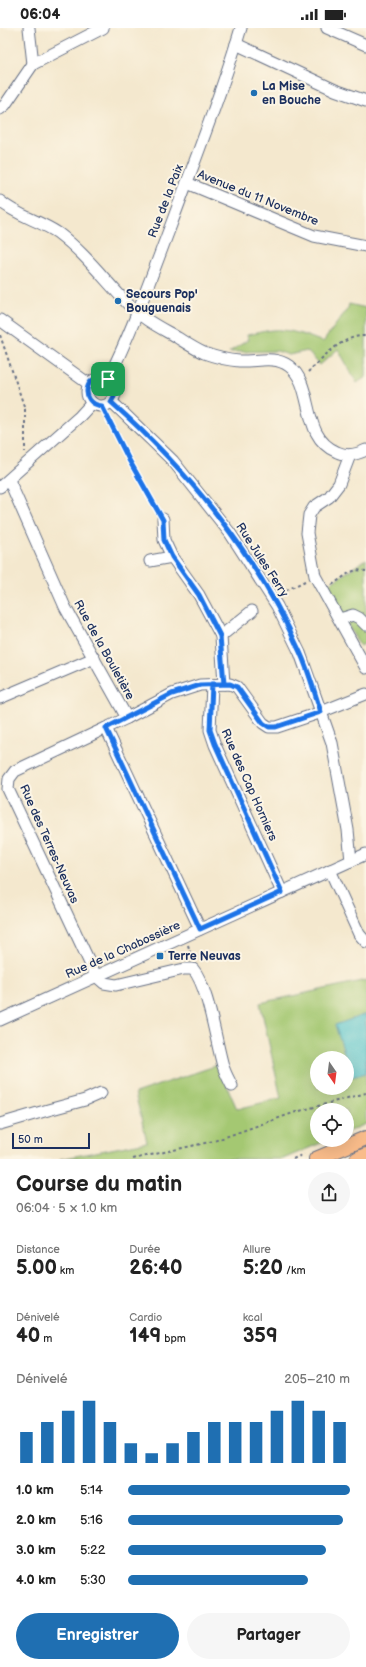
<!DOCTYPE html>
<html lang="fr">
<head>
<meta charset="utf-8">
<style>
	:root { --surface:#fff; --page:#f6f6f6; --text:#222; --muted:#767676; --accent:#1f6fb2 }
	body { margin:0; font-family:"Balsamiq Sans",sans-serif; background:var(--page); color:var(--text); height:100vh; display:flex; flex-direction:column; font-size:15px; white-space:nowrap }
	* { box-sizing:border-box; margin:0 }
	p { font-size:13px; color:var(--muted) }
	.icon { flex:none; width:22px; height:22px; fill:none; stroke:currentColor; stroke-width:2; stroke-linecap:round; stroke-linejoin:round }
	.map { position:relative; height:1131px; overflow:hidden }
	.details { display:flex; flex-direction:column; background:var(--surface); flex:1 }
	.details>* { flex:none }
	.needle { width:26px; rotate:166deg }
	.fabs { position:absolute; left:310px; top:1023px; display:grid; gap:8px }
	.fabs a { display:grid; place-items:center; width:44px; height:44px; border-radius:50%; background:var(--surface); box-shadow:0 4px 16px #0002; font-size:20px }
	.scale { position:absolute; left:12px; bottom:10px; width:78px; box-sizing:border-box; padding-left:4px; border:2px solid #1b2f5e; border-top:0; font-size:11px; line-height:14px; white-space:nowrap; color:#1b2f5e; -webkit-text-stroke:3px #fcf5e5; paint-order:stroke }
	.pin { position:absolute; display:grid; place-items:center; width:34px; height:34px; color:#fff; margin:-17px; border-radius:8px; box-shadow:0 2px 6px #0006 }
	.round { display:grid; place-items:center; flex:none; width:42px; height:42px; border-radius:21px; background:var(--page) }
	.overview { display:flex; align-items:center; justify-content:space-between; height:68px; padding:0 16px }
	h1 { font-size:22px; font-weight:700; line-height:30px }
	.stats { display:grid; grid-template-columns:repeat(3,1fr); gap:6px; height:68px; padding:4px 16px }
	.stats div { display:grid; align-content:center }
	.stats b { font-size:20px; font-weight:700 }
	.stats small { font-size:11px; font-weight:400 }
	.stats p { font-size:11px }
	.chart { height:112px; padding:8px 16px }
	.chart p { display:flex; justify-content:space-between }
	.chart svg { width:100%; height:72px; margin-top:4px; stroke:var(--accent); stroke-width:6 }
	.cta { display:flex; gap:8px; margin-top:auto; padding:8px 16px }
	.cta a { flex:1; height:46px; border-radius:24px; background:var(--accent); color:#fff; font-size:16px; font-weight:700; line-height:46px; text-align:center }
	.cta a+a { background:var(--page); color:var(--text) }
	ul { padding:0 16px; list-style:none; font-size:13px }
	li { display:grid; grid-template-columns:64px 48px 1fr; align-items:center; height:30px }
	li i { height:10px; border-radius:5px; background:var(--accent) }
	.status { display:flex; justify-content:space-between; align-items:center; height:28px; padding:0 20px; background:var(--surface); direction:ltr }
	.status svg { height:11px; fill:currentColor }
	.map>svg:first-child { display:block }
	.green { fill:#a4c872; stroke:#607c68; fill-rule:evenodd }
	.water { fill:#57c4cb; stroke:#397a94 }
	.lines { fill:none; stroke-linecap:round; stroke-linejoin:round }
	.minor-casing { stroke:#677085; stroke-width:13 }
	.major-casing { stroke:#677085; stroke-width:16 }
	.path { stroke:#677085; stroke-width:2; stroke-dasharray:3 3; stroke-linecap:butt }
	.minor { stroke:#fff; stroke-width:11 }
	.major { stroke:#f9bc8a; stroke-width:14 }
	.route-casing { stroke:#fff; stroke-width:8 }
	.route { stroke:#1a73e8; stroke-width:5 }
	.poi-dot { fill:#1f6fb2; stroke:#fcf5e5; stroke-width:1.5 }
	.labels { text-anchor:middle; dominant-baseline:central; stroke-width:4; stroke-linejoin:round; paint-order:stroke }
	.poi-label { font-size:12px; font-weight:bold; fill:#1b2f5e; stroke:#fcf5e5; text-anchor:start }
	.street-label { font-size:12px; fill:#1b2f5e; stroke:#fcf5e5 }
</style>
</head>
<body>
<div class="status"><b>06:04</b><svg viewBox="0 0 49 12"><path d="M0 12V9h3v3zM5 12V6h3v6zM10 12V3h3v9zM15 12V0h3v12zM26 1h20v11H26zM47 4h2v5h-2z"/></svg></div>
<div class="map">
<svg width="366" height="1131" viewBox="0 0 366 1131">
	<rect width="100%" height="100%" fill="#fcf5e5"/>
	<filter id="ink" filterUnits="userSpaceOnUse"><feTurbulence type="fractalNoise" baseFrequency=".025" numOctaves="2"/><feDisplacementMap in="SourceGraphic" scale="8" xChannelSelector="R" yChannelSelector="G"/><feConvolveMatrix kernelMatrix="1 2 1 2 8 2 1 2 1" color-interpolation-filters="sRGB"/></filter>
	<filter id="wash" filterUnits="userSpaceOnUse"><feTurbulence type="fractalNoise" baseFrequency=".012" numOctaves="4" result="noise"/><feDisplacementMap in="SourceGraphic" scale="16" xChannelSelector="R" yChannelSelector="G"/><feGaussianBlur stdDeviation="0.9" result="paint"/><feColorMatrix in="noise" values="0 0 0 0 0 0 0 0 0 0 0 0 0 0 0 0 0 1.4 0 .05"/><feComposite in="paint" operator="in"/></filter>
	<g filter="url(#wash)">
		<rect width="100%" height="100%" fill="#f4e8ce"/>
		<!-- green -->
		<g class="green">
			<path d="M349,276l17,4v69l-9,6 -19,-34 -18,16 -13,-14 -18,4 -12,-4 -48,1 19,-12 -1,-5c11,-2 23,-6 34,-5 15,1 29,7 42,12l25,-34z"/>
			<polygon points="366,531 366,615 360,618 325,559"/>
			<path d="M366,952v144l-19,8v-22h-30v30h11l-45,19h-223l87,-17 -12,-49 83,-28 19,44 44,-11 -21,-95zM317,1030h30v30h-30z"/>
		</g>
		<!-- water -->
		<polygon class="water" points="366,986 366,1045 352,1049 335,997"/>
	</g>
	<g filter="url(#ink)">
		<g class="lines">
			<!-- minor casing -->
			<g class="minor-casing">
				<g id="minor">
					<polyline points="29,0 33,36"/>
					<polyline points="327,0 366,17"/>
					<polyline points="236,16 335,62 366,73"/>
					<polyline points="0,81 5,77 33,36 103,0"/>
					<polyline points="187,155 314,208 366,218"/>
					<path d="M0,173c17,15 39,19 58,32 28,21 48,49 72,73 14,14 31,22 48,32 8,5 17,11 26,15 11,4 23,7 35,8 17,1 35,-6 50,5 26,19 11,71 48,86 10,5 19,3 29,-2"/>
					<polyline points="0,292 89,356"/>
					<circle cx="101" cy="364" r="14"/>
					<path d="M108,351c25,-50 43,-102 63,-154 24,-65 50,-130 70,-197"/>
					<polyline points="111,373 173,433 230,505 277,578 300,625 332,715 348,802 351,833"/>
					<polyline points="350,427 339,456 329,469 314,479 309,487 307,505 315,548 366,640"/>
					<polyline points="9,452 65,579 127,690 106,700 200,901"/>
					<polyline points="0,459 80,388 92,375"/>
					<polyline points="163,491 164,512 172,529"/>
					<polyline points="150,533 172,529 199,567 221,608 224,656"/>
					<polyline points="340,591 353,587 359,590 366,597"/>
					<polyline points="221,608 252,583"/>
					<polyline points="212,657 210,702 215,717 282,864"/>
					<polyline points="0,670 94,630"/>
					<polyline points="127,690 172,666 200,657 230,656 237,659 263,695 269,699 277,699 316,686 366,666"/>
					<path d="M106,700l-91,43 -6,8 -1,10 88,187 8,7 12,2 68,-16h9c15,17 23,73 30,97 2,7 6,14 9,20"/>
					<polyline points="330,842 359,906 366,914"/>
					<polyline points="0,992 366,826"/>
					<polyline points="0,1096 48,1082 85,1072 101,1065"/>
				</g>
			</g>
			<!-- major casing -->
			<g class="major-casing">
				<g id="major">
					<polyline points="316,1131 366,1110"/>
					<polyline points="357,1131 366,1127"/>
				</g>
			</g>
			<!-- path -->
			<g class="path">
				<polyline points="0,307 25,381 25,424"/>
				<path d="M308,344c14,-14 36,-38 58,-36"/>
				<polyline points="104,382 129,432 158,484"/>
				<polyline points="332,557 349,545 356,542 366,543"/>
				<polyline points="281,565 305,553"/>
				<polyline points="188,917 192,930"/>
				<polyline points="133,1131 214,1113 296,1084 366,1065"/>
				<polyline points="293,1131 304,1126"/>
			</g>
			<!-- minor -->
			<use href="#minor" class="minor"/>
			<!-- major -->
			<use href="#major" class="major"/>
		</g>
	</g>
	<g class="lines" filter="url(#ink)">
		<!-- route casing -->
		<g class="route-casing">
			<path id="route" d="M108,351c-23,-9 -30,25 -6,27l27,54 34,60 1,20 8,17 27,38 21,41 4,48h-12l-2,46 5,14 67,148 -82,37 -94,-201 66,-34 28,-9 30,-1 7,3 26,36 6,4h7l45,-15c-7,-20 -12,-41 -21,-60 -43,-96 -111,-181 -189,-250 6,-9 5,-16 -3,-23"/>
		</g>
		<!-- route -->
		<use href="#route" class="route"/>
	</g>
	<!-- markers -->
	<g class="poi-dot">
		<circle cx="254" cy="65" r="4"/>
		<circle cx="118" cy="273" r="4"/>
		<rect x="156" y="924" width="8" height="8" rx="2"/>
	</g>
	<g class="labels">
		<!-- poi labels -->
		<g class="poi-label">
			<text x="262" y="58">La Mise<tspan x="262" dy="14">en Bouche</tspan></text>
			<text x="126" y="266">Secours Pop'<tspan x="126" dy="14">Bouguenais</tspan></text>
			<text x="168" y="928">Terre Neuvas</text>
		</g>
		<!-- street labels -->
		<g class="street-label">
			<text transform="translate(258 170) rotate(22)">Avenue du 11 Novembre</text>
			<text transform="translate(166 173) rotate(-69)">Rue de la Paix</text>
			<text transform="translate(262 532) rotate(57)">Rue Jules Ferry</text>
			<text transform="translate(104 622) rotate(61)">Rue de la Bouletière</text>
			<text transform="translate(249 757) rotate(66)">Rue des Cap Horniers</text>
			<text transform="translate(49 816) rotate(66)">Rue des Terres-Neuvas</text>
			<text transform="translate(123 922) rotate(-24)">Rue de la Chabossière</text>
		</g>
	</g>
</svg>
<div class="fabs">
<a><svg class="needle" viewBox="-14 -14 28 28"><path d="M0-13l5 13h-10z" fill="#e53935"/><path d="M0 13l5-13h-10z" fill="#767676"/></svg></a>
<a><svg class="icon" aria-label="locate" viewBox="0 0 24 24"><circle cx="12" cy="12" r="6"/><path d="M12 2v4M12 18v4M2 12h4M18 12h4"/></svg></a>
</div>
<div class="scale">50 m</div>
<div class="pin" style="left:108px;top:351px;background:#1e9e55"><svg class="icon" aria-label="arrive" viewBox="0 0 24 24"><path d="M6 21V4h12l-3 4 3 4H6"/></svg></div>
</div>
<section class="details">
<div class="overview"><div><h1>Course du matin</h1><p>06:04 · 5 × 1.0 km</p></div><a class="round"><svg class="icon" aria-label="share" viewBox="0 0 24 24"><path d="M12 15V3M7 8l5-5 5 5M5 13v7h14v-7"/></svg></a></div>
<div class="stats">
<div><p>Distance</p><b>5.00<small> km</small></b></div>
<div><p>Durée</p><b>26:40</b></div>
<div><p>Allure</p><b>5:20<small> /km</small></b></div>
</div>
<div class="stats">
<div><p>Dénivelé</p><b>40<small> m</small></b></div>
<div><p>Cardio</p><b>149<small> bpm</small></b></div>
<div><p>kcal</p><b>359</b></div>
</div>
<div class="chart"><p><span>Dénivelé</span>205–210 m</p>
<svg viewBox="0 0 160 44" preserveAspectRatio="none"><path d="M5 44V25M15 44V19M25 44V12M35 44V6M45 44V19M55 44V32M65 44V38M75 44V32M85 44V25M95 44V19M105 44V19M115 44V19M125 44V12M135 44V6M145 44V12M155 44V19"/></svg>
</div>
<ul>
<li><b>1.0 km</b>5:14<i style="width:100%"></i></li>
<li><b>2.0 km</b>5:16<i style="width:97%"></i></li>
<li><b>3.0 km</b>5:22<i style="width:89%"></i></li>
<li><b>4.0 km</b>5:30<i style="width:81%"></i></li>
</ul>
<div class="cta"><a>Enregistrer</a><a>Partager</a></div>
</section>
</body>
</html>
